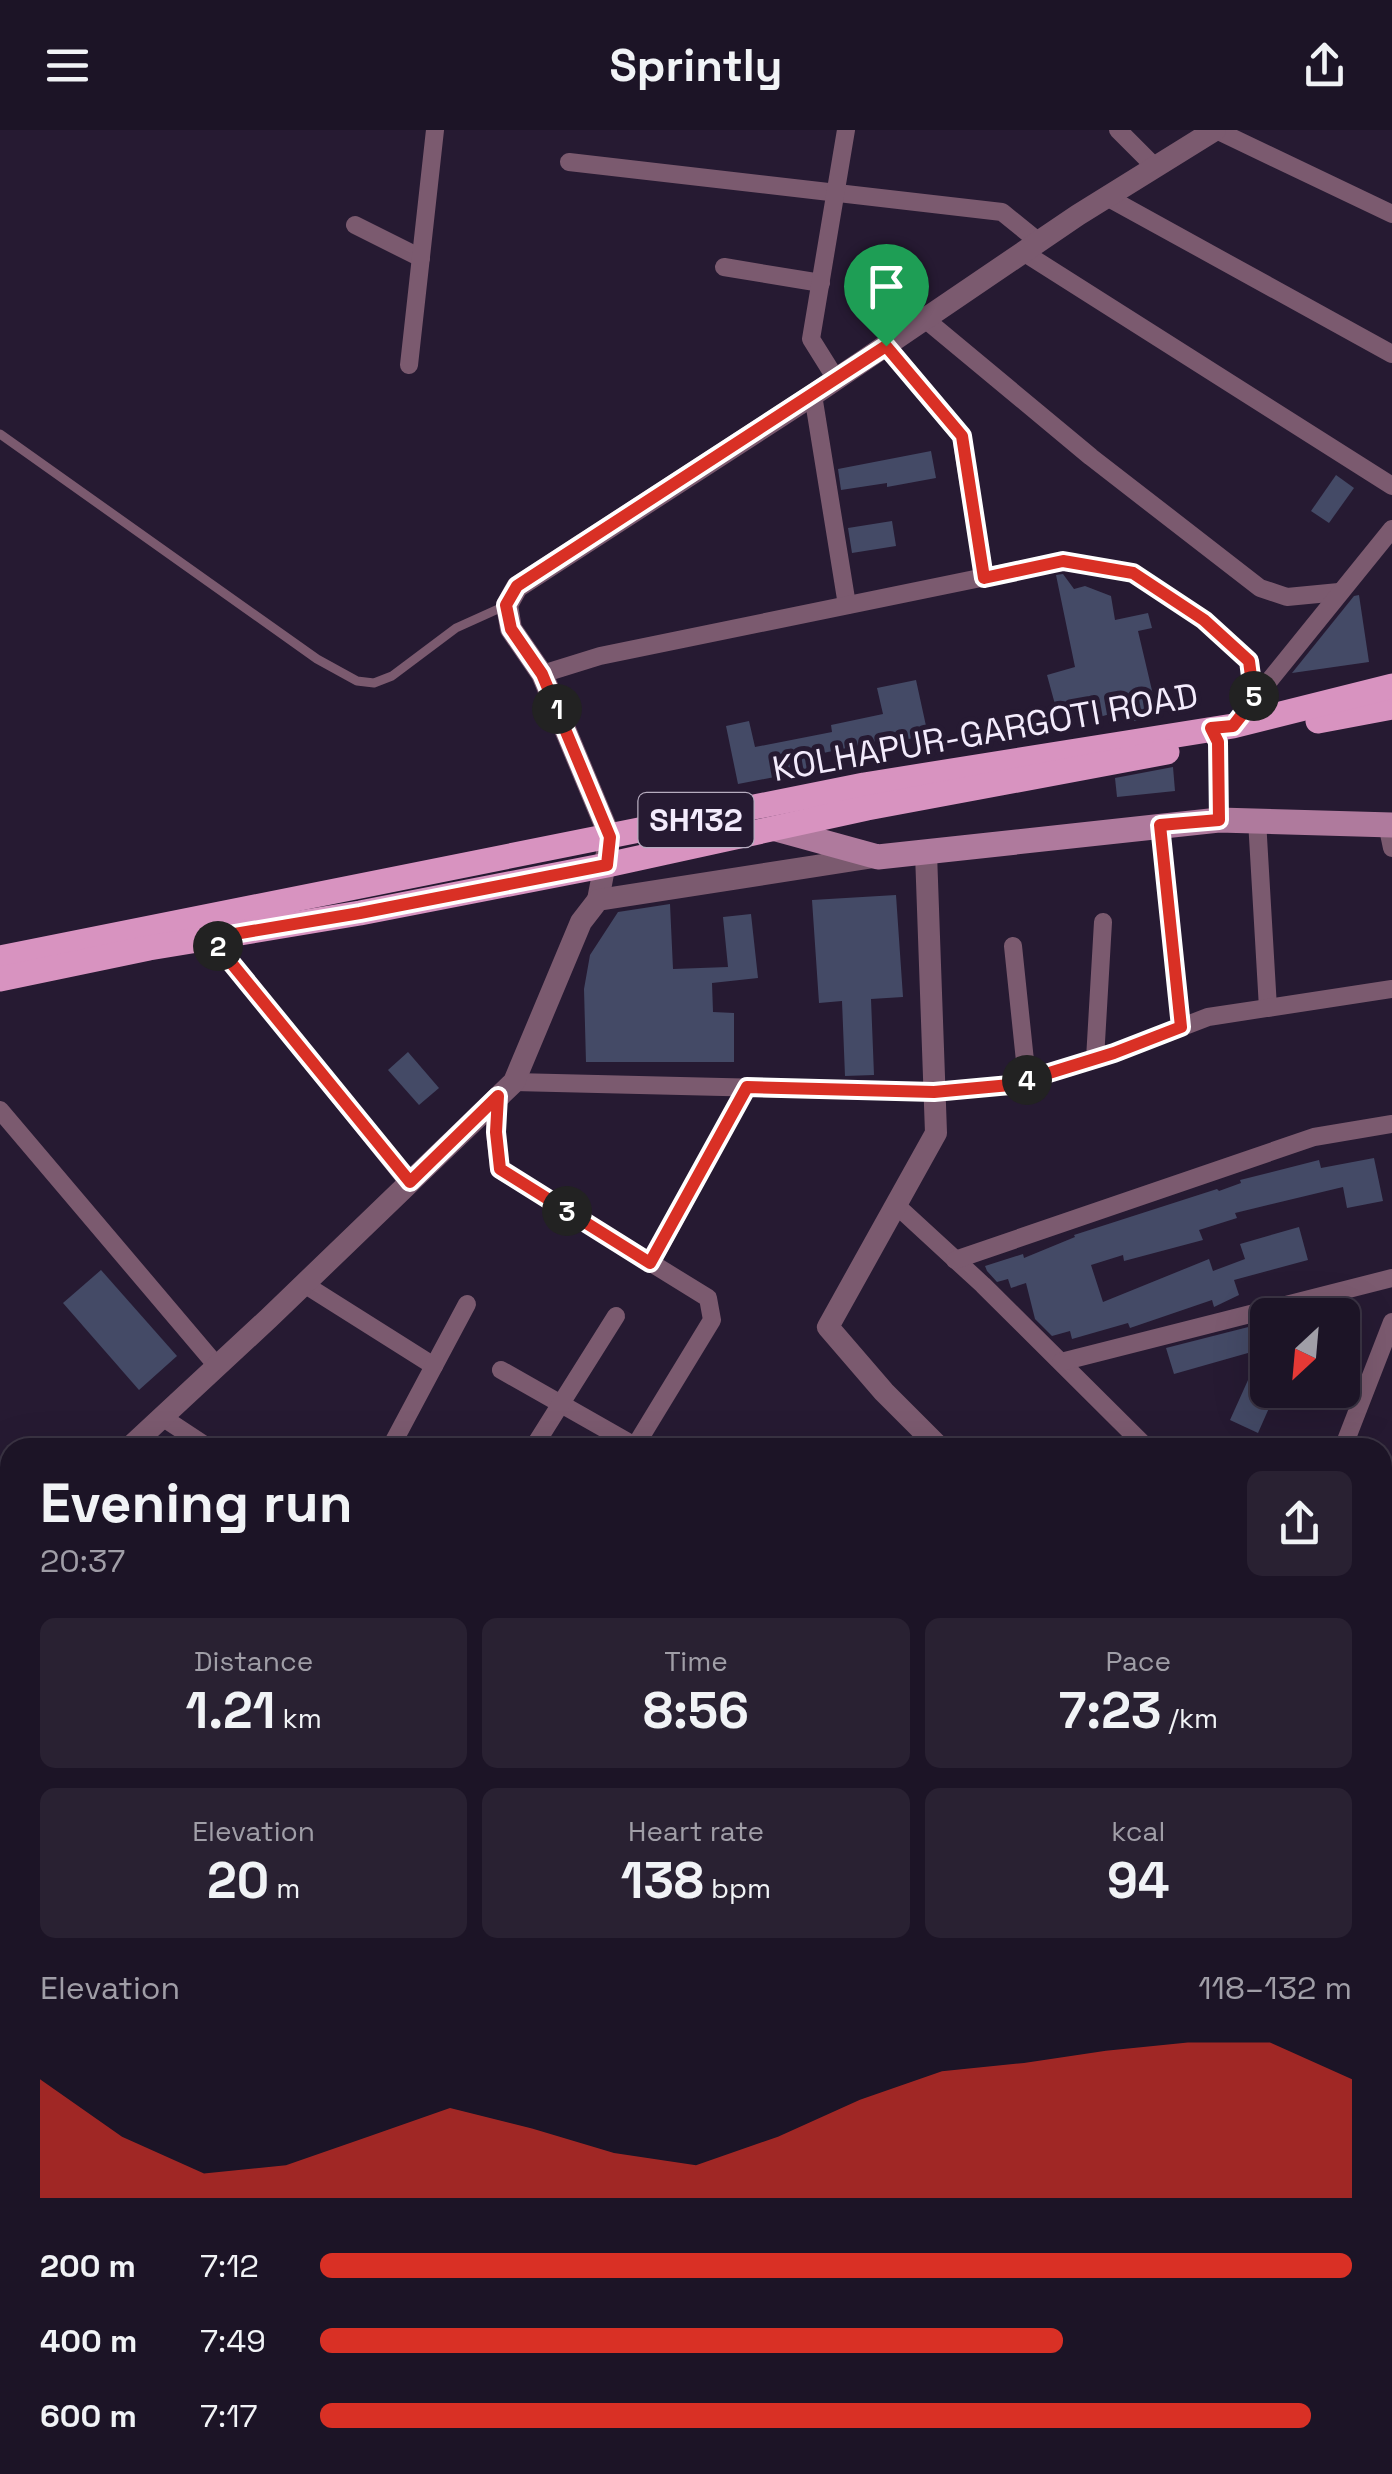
<!DOCTYPE html>
<html lang="en">
<head>
<meta charset="utf-8">
<style>
	:root { --surface:#1c1426; --page:#292132; --text:#f1f3f6; --muted:#a09ea7; --line:#3a3343; --accent:#d93025 }
	body { margin:0; font-family:"Space Grotesk",sans-serif; background:var(--page); color:var(--text); height:100vh; display:flex; flex-direction:column; font-size:38px; white-space:nowrap }
	* { box-sizing:border-box; margin:0 }
	p { font-size:32px; color:var(--muted) }
	.icon { flex:none; width:55px; height:55px; fill:none; stroke:currentColor; stroke-width:2; stroke-linecap:round; stroke-linejoin:round }
	.map { position:relative; flex:1; overflow:hidden }
	.drawer { position:absolute; left:0px; top:1308px; width:1392px; height:1038px; display:flex; flex-direction:column; background:var(--surface); border-radius:30px 30px 0 0; box-shadow:0 10px 40px #0002,0 0 0 2px var(--line) }
	.drawer>* { flex:none }
	.needle { width:65px; rotate:206deg }
	.fabs { position:absolute; left:1250px; top:1168px; display:grid; gap:20px }
	.fabs a { display:grid; place-items:center; width:110px; height:110px; border-radius:15px; background:var(--surface); box-shadow:0 10px 40px #0002,0 0 0 2px var(--line); font-size:50px }
	.pin { position:absolute; display:grid; place-items:center; width:85px; height:85px; color:#fff; margin:-102px -42px; border-radius:50% 50% 50% 0; rotate:-45deg; box-shadow:0 0 10px #0007 }
	.pin .icon { rotate:45deg }
	.km { position:absolute; width:50px; height:50px; margin:-25px; border-radius:50%; background:#222; color:#fff; font-size:28px; line-height:50px; text-align:center }
	.round { display:grid; place-items:center; flex:none; width:105px; height:105px; border-radius:15px; background:var(--page) }
	.summary { display:flex; align-items:center; justify-content:space-between; height:170px; padding:0 40px }
	h1 { font-size:55px; font-weight:700; line-height:75px }
	.figures { display:grid; grid-template-columns:repeat(3,1fr); gap:15px; height:170px; padding:10px 40px }
	.figures div { display:grid; align-content:center; border-radius:15px; background:var(--page); text-align:center }
	.figures b { font-size:50px; font-weight:700 }
	.figures small { font-size:28px; font-weight:400 }
	.figures p { font-size:28px }
	.chart { height:280px; padding:20px 40px }
	.chart p { display:flex; justify-content:space-between }
	.chart svg { width:100%; height:180px; margin-top:10px; fill:var(--accent); opacity:.7 }
	ul { padding:0 40px; list-style:none; font-size:32px }
	li { display:grid; grid-template-columns:160px 120px 1fr; align-items:center; height:75px }
	li i { height:25px; border-radius:12px; background:var(--accent) }
	header { display:flex; justify-content:space-between; align-items:center; height:130px; padding:0 40px; background:var(--surface); font-size:45px; font-weight:700 }
	.map>svg:first-child { display:block }
	.building { fill:#444a66 }
	.lines { fill:none; stroke-linecap:round; stroke-linejoin:round }
	.service { stroke:#7b5a6f; stroke-width:9 }
	.minor { stroke:#7b5a6f; stroke-width:18 }
	.tertiary { stroke:#7b5a6f; stroke-width:22 }
	.secondary { stroke:#af7a9d; stroke-width:25 }
	.primary { stroke:#d893c0; stroke-width:25 }
	.route-casing { stroke:#fff; stroke-width:20 }
	.route { stroke:#d93025; stroke-width:12 }
	.labels { text-anchor:middle; dominant-baseline:central; stroke-width:10; stroke-linejoin:round; paint-order:stroke }
	.shield { fill:#261a32; stroke:#b6acbf; stroke-width:2.5 }
	.shield-label { font-size:32px; font-weight:bold; fill:#f3ebfc }
	.street-label { font-size:35px; fill:#f3ebfc; stroke:#261a32 }
</style>
</head>
<body>
<header><svg class="icon" aria-label="menu" viewBox="0 0 24 24"><path d="M4 6h16M4 12h16M4 18h16"/></svg>Sprintly<svg class="icon" aria-label="share" viewBox="0 0 24 24"><path d="M12 15V3M7 8l5-5 5 5M5 13v7h14v-7"/></svg></header>
<div class="map">
<svg width="1392" height="2344" viewBox="0 0 1392 2344">
	<rect width="100%" height="100%" fill="#261a32"/>
	<!-- building -->
	<g class="building">
		<polygon points="931,321 936,348 887,357 887,353 841,360 838,339"/>
		<polygon points="1336,345 1354,358 1329,393 1311,381"/>
		<polygon points="892,391 896,416 852,423 848,398"/>
		<polygon points="1063,444 1074,459 1085,456 1111,466 1115,490 1148,483 1152,498 1138,501 1158,586 1134,591 1131,578 1096,588 1091,568 1056,578 1047,545 1075,537 1056,445"/>
		<polygon points="1359,465 1369,532 1292,543 1354,466"/>
		<polygon points="916,550 928,605 889,613 888,609 814,625 816,639 738,654 726,596 749,591 755,617 832,602 831,595 883,584 877,558"/>
		<polygon points="1173,637 1175,661 1117,667 1115,648"/>
		<polygon points="896,765 903,867 871,869 874,945 845,946 842,871 819,873 812,770"/>
		<polygon points="670,774 673,839 728,837 723,787 751,784 758,848 712,853 713,882 734,883 734,932 586,932 584,859 590,825 618,782"/>
		<polygon points="408,922 439,958 419,975 388,940"/>
		<polygon points="1374,1028 1383,1071 1347,1078 1343,1057 1235,1083 1237,1088 1199,1100 1203,1110 1124,1131 1123,1125 1091,1135 1103,1172 1209,1129 1213,1141 1245,1129 1240,1114 1299,1097 1308,1130 1234,1150 1239,1165 1214,1177 1212,1170 1130,1198 1128,1193 1072,1209 1070,1201 1052,1206 1035,1189 1026,1153 1011,1158 1008,1149 997,1152 987,1141 985,1136 1023,1124 1024,1128 1075,1107 1074,1105 1217,1059 1219,1061 1241,1053 1240,1050 1319,1030 1321,1038"/>
		<polygon points="101,1140 177,1226 139,1260 63,1173"/>
		<polygon points="1268,1192 1268,1260 1277,1260 1258,1303 1230,1290 1262,1219 1174,1244 1166,1218"/>
	</g>
	<g class="lines">
		<!-- service -->
		<polyline class="service" points="0,304 317,529 357,551 374,553 392,546 456,498 507,475"/>
		<!-- minor -->
		<g class="minor">
			<polyline points="1118,0 1155,37"/>
			<polyline points="1216,0 1392,84"/>
			<polyline points="569,32 1002,82 1039,112"/>
			<polyline points="1107,67 1392,224"/>
			<polyline points="355,95 421,128"/>
			<polyline points="1023,122 1392,356"/>
			<polyline points="724,137 821,153"/>
			<polyline points="925,189 1091,327 1260,458 1287,467 1339,462"/>
			<polyline points="886,216 961,306 984,448"/>
			<polyline points="409,235 435,0"/>
			<polyline points="836,249 811,209 846,0"/>
			<polyline points="813,265 847,475"/>
			<polyline points="542,544 600,526 1063,431 1133,443 1204,490 1249,531 1254,569"/>
			<polyline points="1252,572 1392,399"/>
			<polyline points="1211,598 1218,613 1219,690"/>
			<polyline points="1257,690 1268,878"/>
			<polyline points="1387,694 1392,718"/>
			<polyline points="1160,695 1181,897"/>
			<polyline points="211,807 409,1053"/>
			<polyline points="1013,816 1027,950"/>
			<polyline points="1095,929 1103,792"/>
			<polyline points="514,952 934,962 1011,955 1114,923 1208,887 1392,859"/>
			<polyline points="498,966 495,1002 499,1039 708,1168 712,1190 634,1318"/>
			<polyline points="0,980 217,1236"/>
			<polyline points="896,1075 983,1155 1147,1318"/>
			<polyline points="955,1130 1314,1007 1392,994"/>
			<polyline points="651,1133 747,957"/>
			<polyline points="304,1154 434,1236"/>
			<polyline points="1061,1232 1392,1148"/>
			<polyline points="501,1240 635,1316"/>
			<polyline points="162,1287 209,1318"/>
			<polyline points="394,1311 467,1174"/>
			<polyline points="533,1318 616,1186"/>
			<polyline points="1343,1318 1392,1192"/>
			<polyline points="1382,1439 1392,1442"/>
			<polyline points="0,1545 10,1550"/>
			<polyline points="1382,1611 1392,1587"/>
			<polyline points="0,1614 10,1603"/>
			<polyline points="0,1662 10,1670"/>
			<polyline points="0,1809 10,1801"/>
			<polyline points="0,1821 10,1833"/>
			<polyline points="1382,2028 1392,1998"/>
			<polyline points="0,2041 10,2053"/>
			<polyline points="382,2335 389,2344"/>
			<polyline points="549,2335 559,2344"/>
			<polyline points="762,2335 771,2344"/>
			<polyline points="1151,2344 1153,2335"/>
			<polyline points="1294,2344 1297,2335"/>
		</g>
		<!-- tertiary -->
		<g class="tertiary">
			<polyline points="926,723 936,1003 828,1197 884,1262 940,1318"/>
			<polyline points="598,770 610,707 542,544 511,499 507,475 517,457 813,265 1078,85 1215,0"/>
			<polyline points="129,1318 269,1188 514,952 581,792 598,770 874,727"/>
			<polyline points="0,1448 10,1436"/>
			<polyline points="975,2335 979,2344"/>
		</g>
		<!-- secondary -->
		<polyline class="secondary" points="776,699 878,727 1219,690 1392,695"/>
		<!-- primary -->
		<g class="primary">
			<polyline points="1318,591 1392,577"/>
			<polyline points="0,828 864,655 1233,596 1392,556"/>
			<polyline points="0,849 149,818 360,783 607,735 867,678 1167,622"/>
		</g>
	</g>
	<g class="lines">
		<!-- route casing -->
		<g class="route-casing">
			<polygon id="route" points="886,216 962,306 984,448 1063,431 1133,443 1204,490 1249,531 1254,569 1233,596 1211,598 1218,612 1219,690 1160,695 1181,897 1114,923 1010,955 934,962 747,957 650,1133 500,1039 496,1002 498,966 410,1052 211,808 360,783 607,735 610,707 542,544 511,499 506,475 517,456"/>
		</g>
		<!-- route -->
		<use href="#route" class="route"/>
	</g>
	<g class="labels">
		<!-- shield labels -->
		<rect class="shield" x="638.5" y="663" width="115" height="54" rx="8"/>
		<g class="shield-label">
			<text x="696" y="690">SH132</text>
		</g>
		<!-- street labels -->
		<g class="street-label">
			<text transform="translate(985 602) rotate(-10)">KOLHAPUR-GARGOTI ROAD</text>
		</g>
	</g>
</svg>
<div class="fabs">
<a><svg class="needle" viewBox="-14 -14 28 28"><path d="M0-13l5 13h-10z" fill="#e53935"/><path d="M0 13l5-13h-10z" fill="#a09ea7"/></svg></a>
</div>
<div class="pin" style="left:886px;top:216px;background:#1e9e55"><svg class="icon" aria-label="arrive" viewBox="0 0 24 24"><path d="M6 21V4h12l-3 4 3 4H6"/></svg></div>
<b class="km" style="left:557px;top:579px">1</b>
<b class="km" style="left:218px;top:816px">2</b>
<b class="km" style="left:567px;top:1081px">3</b>
<b class="km" style="left:1027px;top:950px">4</b>
<b class="km" style="left:1254px;top:566px">5</b>
<section class="drawer">
<div class="summary"><div><h1>Evening run</h1><p>20:37</p></div><a class="round"><svg class="icon" aria-label="share" viewBox="0 0 24 24"><path d="M12 15V3M7 8l5-5 5 5M5 13v7h14v-7"/></svg></a></div>
<div class="figures">
<div><p>Distance</p><b>1.21<small> km</small></b></div>
<div><p>Time</p><b>8:56</b></div>
<div><p>Pace</p><b>7:23<small> /km</small></b></div>
</div>
<div class="figures">
<div><p>Elevation</p><b>20<small> m</small></b></div>
<div><p>Heart rate</p><b>138<small> bpm</small></b></div>
<div><p>kcal</p><b>94</b></div>
</div>
<div class="chart"><p><span>Elevation</span>118–132 m</p>
<svg viewBox="0 0 160 44" preserveAspectRatio="none"><path d="M0 44V15L10 29L20 38L30 36L40 29L50 22L60 27L70 33L80 36L90 29L100 20L110 13L120 11L130 8L140 6L150 6L160 15V44z"/></svg>
</div>
<ul>
<li><b>200 m</b>7:12<i style="width:100%"></i></li>
<li><b>400 m</b>7:49<i style="width:72%"></i></li>
<li><b>600 m</b>7:17<i style="width:96%"></i></li>
</ul>
</section>
</div>
</body>
</html>
